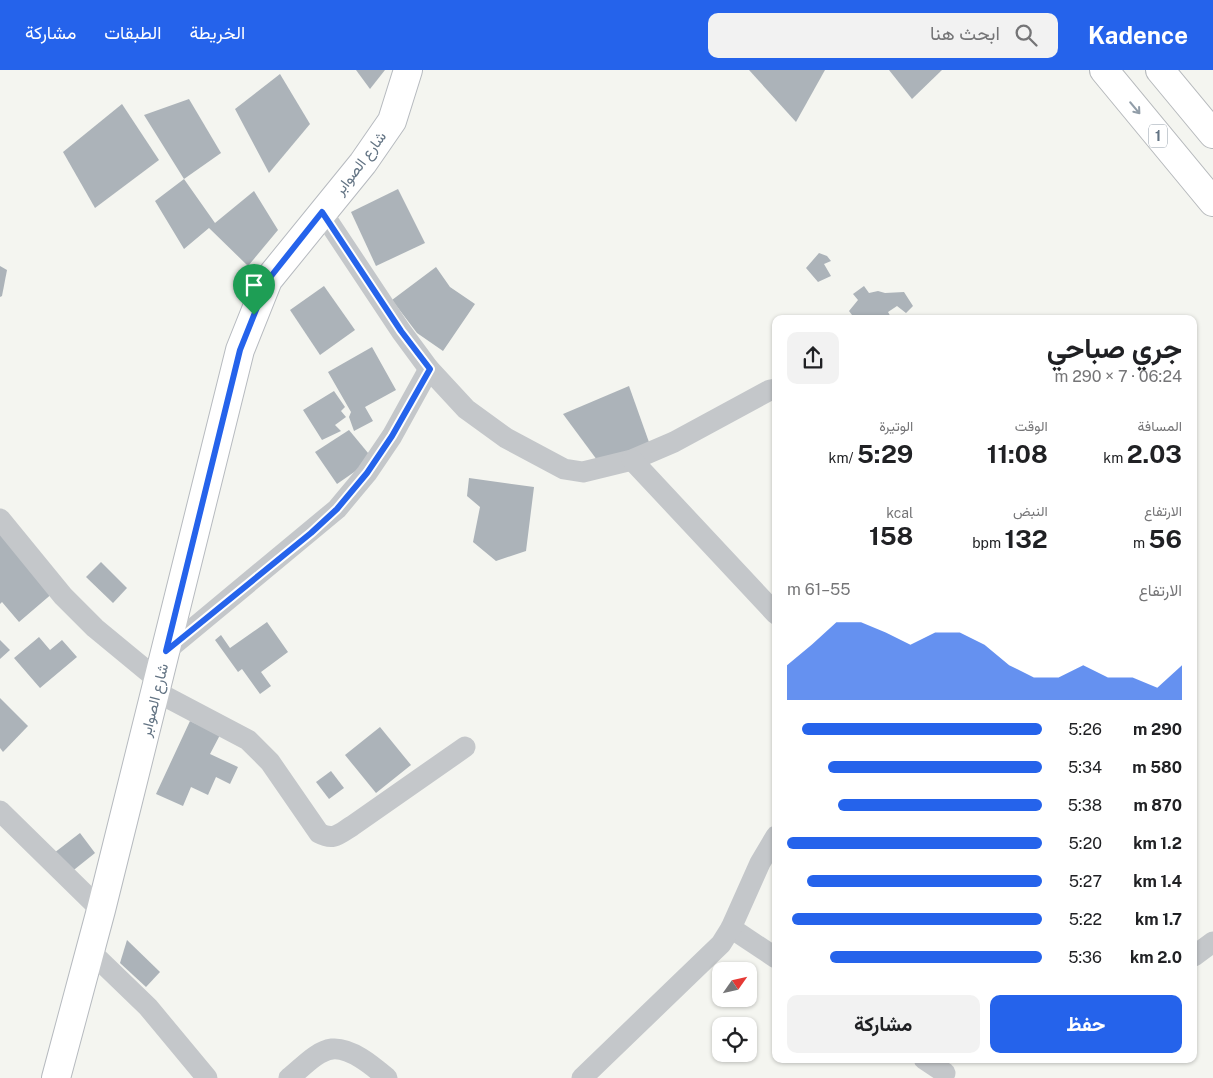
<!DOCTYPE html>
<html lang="ar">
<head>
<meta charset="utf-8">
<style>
	:root { --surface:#fff; --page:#f2f2f2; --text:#202124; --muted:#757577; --accent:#2563eb }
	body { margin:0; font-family:"Public Sans",Vazirmatn,sans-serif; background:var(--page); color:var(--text); direction:rtl; height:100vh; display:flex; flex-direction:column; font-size:19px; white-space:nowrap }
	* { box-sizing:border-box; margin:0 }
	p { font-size:16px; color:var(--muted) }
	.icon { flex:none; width:28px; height:28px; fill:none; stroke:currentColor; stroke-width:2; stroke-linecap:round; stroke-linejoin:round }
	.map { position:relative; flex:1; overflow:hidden; direction:ltr }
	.details { position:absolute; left:772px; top:245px; width:425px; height:748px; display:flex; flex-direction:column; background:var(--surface); border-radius:10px; box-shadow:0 1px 4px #0004; direction:rtl }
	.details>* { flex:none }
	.needle { width:32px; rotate:56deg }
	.buttons { position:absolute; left:712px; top:892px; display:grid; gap:10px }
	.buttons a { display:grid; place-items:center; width:45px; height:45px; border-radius:10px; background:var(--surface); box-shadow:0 1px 4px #0004; font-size:25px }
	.pin { position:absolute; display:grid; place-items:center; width:42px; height:42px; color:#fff; margin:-51px -21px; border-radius:50% 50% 50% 0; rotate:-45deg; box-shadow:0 0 5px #0007 }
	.pin .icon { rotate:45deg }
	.round { display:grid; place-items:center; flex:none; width:52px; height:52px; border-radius:10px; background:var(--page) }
	.headline { display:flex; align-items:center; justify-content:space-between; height:85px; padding:0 15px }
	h1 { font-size:28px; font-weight:700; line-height:38px }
	.stats { display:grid; grid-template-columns:repeat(3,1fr); gap:8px; height:85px; padding:5px 15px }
	.stats div { display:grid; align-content:center }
	.stats b { font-size:25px; font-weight:700 }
	.stats small { font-size:14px; font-weight:400 }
	.stats p { font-size:14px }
	.chart { height:140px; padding:10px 15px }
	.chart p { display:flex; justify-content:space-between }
	.chart svg { width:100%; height:90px; margin-top:5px; fill:var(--accent); opacity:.7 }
	.button { display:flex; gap:10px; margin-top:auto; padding:10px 15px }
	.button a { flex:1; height:58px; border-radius:10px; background:var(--accent); color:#fff; font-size:20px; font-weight:700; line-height:58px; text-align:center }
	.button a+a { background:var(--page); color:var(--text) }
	ul { padding:0 15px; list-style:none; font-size:16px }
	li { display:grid; grid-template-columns:80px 60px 1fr; align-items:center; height:38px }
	li i { height:12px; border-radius:6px; background:var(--accent) }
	header { display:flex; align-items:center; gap:30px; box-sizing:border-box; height:70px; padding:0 25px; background:var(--accent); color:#fff }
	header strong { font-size:24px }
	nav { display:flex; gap:28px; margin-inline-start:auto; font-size:18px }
	.search { width:350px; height:45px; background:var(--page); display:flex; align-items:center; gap:12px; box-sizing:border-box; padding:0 18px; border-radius:10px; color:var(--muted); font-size:19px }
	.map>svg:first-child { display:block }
	.building { fill:#acb3b9 }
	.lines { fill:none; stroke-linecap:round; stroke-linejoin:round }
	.secondary-casing { stroke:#b6babf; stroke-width:30 }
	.highway-casing { stroke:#b6b9bc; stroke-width:30 }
	.street { stroke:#c4c7ca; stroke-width:21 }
	.secondary { stroke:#fff; stroke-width:28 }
	.highway { stroke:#fff; stroke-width:28 }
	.oneway { stroke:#919da8 }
	.route-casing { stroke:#fff; stroke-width:10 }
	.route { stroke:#2563eb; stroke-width:6 }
	.labels { text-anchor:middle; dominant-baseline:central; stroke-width:5; stroke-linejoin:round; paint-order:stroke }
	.shield { fill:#fff; stroke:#919da8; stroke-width:1 }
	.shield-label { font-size:14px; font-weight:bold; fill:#627383 }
	.street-label { font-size:15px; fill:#627383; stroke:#fff }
</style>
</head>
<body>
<header>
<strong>Kadence</strong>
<div class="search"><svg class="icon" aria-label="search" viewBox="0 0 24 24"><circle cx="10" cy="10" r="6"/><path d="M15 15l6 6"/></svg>ابحث هنا</div>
<nav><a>الخريطة</a><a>الطبقات</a><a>مشاركة</a></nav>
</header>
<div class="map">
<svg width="1213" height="1008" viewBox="0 0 1213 1008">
	<rect width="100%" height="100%" fill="#f4f5f0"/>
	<!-- building -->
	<g class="building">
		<polygon points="356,0 385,0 370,19"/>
		<polygon points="749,0 825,0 796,52"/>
		<polygon points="889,0 942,0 912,29"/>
		<polygon points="280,4 310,54 269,103 235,39"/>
		<polygon points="189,29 221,83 184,109 144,45"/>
		<polygon points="122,34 159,90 95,138 63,82"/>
		<polygon points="184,109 215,153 254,121 278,160 248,196 209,158 184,179 155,131"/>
		<polygon points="398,119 425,173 376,196 351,142"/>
		<polygon points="819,183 827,186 831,191 824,194 831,206 818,212 806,198"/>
		<polygon points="0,196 7,200 2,226 0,227"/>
		<polygon points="436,197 450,217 475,234 443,281 417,263 392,230"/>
		<polygon points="324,216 355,260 320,285 290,240"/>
		<polygon points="864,216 869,223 878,221 885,223 904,222 913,236 906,243 897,236 888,242 892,249 855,249 849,241 858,230 853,224"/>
		<polygon points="372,277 396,320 365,337 373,351 354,361 349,347 351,342 328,302"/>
		<polygon points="629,316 650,375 600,394 563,344"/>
		<polygon points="334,321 345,337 341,341 346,347 335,355 341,361 322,370 303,340"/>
		<polygon points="349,360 373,389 337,414 315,382"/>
		<polygon points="469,408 534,417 526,481 496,491 473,472 480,437 467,426"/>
		<polygon points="0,455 54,522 19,552 2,532 0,534"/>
		<polygon points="101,492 127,518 113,533 86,507"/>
		<polygon points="267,552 288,582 261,602 271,616 260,624 242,599 238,602 215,570 221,565 230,578"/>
		<polygon points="39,567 50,580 62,570 77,587 40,618 14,588"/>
		<polygon points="0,570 10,580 0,589"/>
		<polygon points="0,628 28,656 3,682 0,678"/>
		<polygon points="190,651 220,665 210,684 238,697 230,714 216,707 208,725 191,717 183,736 156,724"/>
		<polygon points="380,657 411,695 376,723 345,685"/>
		<polygon points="331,701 344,718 329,729 316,712"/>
		<polygon points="80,763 95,783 70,803 54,783"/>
		<polygon points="127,870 160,902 146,917 120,893"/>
	</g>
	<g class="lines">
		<!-- secondary casing -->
		<g class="secondary-casing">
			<polyline id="secondary" points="56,1008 101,840 240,280 268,210 363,93 392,51 408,0"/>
		</g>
		<!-- highway casing -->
		<g class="highway-casing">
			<g id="highway">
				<polyline points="1104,0 1213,132"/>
				<polyline points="1160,0 1213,64"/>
			</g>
		</g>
		<!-- street -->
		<g class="street">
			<polyline points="322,142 401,261 429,299 466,339 506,368 564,399 583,402 632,390 674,372 770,320 776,319"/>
			<polyline points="632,390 776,544"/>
			<polyline points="0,449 63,526 95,558 158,610"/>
			<polyline points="166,581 337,439 367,403 392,366 429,299"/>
			<path d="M155,621l93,49 22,22 49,71c15,8 20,1 33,-7l113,-79"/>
			<polyline points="0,741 101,840"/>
			<polyline points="731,858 776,888"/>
			<polyline points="90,881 148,937 207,1008"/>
			<polyline points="1194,886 1213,872"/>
			<polyline points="924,989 945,1003"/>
			<path d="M289,1008c12,-9 27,-27 43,-29 19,-2 42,18 55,29"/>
			<polyline points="582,1008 721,874 731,858 760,793 776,766"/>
		</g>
		<!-- secondary -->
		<use href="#secondary" class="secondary"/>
		<!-- highway -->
		<use href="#highway" class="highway"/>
	</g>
	<!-- one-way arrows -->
	<defs><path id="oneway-shaft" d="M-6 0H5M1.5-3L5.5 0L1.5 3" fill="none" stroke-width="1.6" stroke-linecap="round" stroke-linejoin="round" transform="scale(1.25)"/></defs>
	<use class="oneway" href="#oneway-shaft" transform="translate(1135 38) rotate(50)"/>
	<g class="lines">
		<!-- route casing -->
		<g class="route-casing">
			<polygon id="route" points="322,142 401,261 430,299 392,366 367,403 337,439 311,463 166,581 240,280 268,210"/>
		</g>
		<!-- route -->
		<use href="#route" class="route"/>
	</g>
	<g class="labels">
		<!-- shield labels -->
		<rect class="shield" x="1149" y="54.5" width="18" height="23" rx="4"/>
		<g class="shield-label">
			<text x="1158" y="66">1</text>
		</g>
		<!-- street labels -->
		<g class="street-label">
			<text transform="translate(360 93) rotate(-53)">شارع الصوابر</text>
			<text transform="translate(154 630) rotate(-76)">شارع الصوابر</text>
		</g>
	</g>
</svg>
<div class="buttons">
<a><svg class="needle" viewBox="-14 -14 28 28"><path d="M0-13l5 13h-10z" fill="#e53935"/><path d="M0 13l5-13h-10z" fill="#757577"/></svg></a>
<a><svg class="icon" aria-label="locate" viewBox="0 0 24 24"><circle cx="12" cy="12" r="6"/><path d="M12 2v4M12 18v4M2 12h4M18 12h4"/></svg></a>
</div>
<div class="pin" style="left:254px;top:245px;background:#1e9e55"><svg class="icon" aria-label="arrive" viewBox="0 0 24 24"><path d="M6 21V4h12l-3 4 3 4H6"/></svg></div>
<section class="details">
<div class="headline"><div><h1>جري صباحي</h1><p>06:24 · 7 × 290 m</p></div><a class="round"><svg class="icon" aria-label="share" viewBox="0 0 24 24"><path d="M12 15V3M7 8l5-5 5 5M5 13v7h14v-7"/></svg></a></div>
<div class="stats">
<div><p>المسافة</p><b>2.03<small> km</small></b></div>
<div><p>الوقت</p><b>11:08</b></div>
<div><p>الوتيرة</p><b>5:29<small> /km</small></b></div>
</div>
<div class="stats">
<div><p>الارتفاع</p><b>56<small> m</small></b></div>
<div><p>النبض</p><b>132<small> bpm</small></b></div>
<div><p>kcal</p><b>158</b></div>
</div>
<div class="chart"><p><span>الارتفاع</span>55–61 m</p>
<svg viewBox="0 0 160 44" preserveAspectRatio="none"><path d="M0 44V27L10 17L20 6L30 6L40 11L50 17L60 11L70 11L80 17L90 27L100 33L110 33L120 27L130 33L140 33L150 38L160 27V44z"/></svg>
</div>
<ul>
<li><b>290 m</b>5:26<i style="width:94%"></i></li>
<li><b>580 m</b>5:34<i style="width:84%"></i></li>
<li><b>870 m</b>5:38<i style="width:80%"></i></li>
<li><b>1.2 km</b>5:20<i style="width:100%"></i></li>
<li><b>1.4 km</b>5:27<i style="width:92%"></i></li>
<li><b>1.7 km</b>5:22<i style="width:98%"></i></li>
<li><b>2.0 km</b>5:36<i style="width:83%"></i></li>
</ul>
<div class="button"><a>حفظ</a><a>مشاركة</a></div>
</section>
</div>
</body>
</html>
